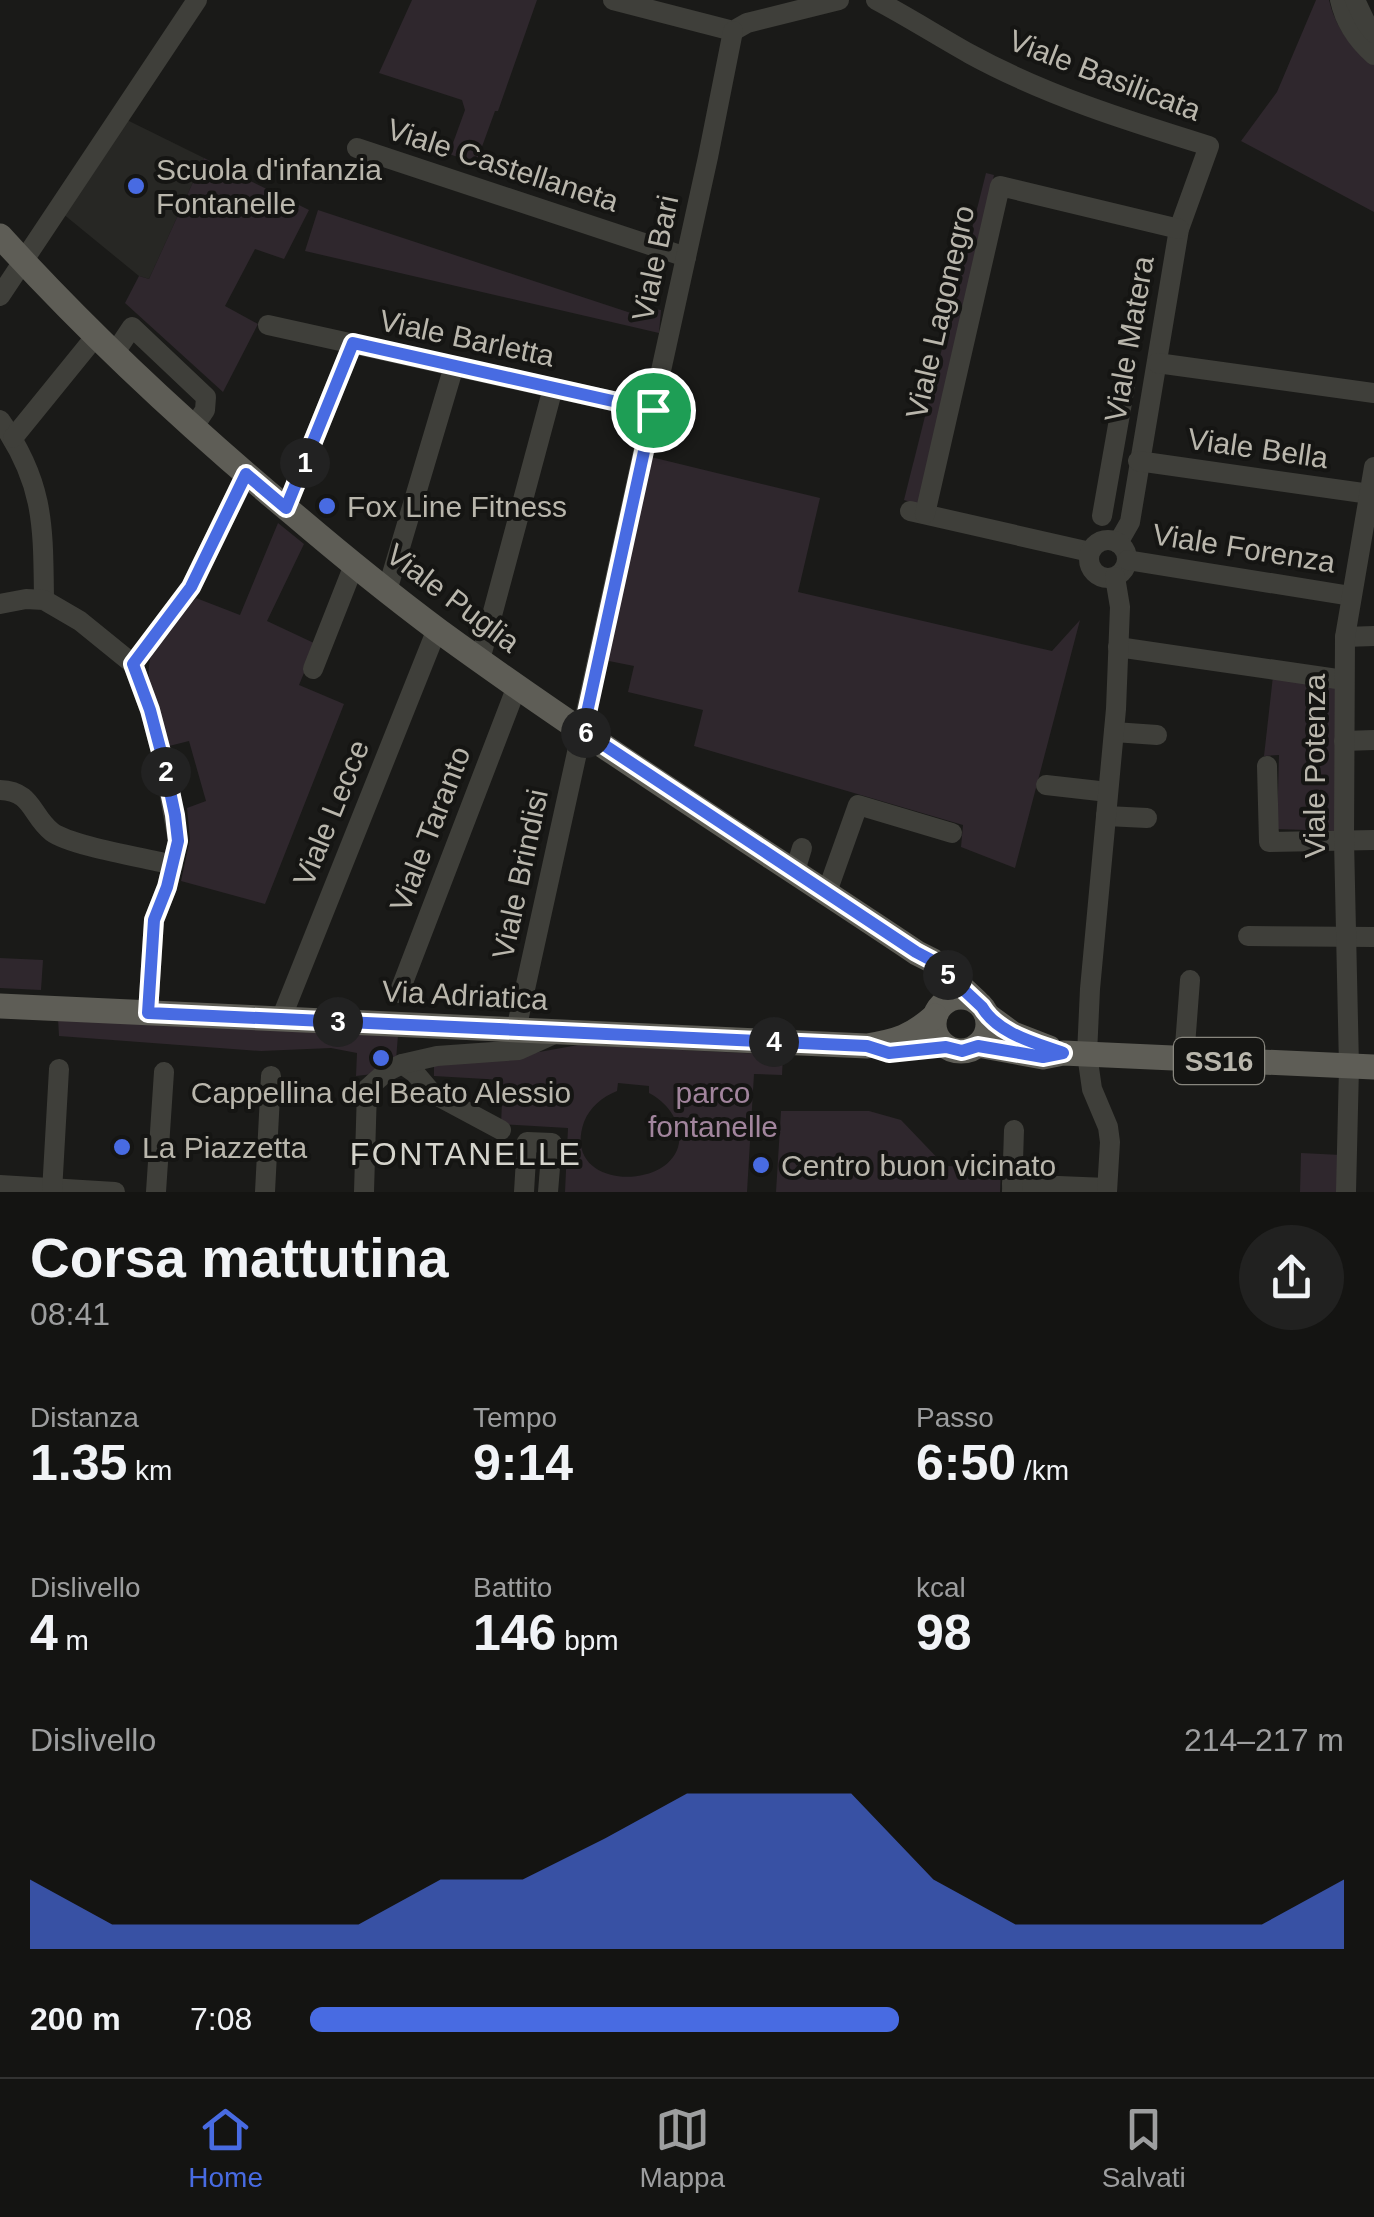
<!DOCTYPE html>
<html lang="it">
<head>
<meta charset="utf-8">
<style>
	:root { --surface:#141412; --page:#212120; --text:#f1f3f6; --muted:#9d9e9f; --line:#333332; --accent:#486be2 }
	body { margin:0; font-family:Arial,sans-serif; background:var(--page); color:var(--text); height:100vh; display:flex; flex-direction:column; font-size:38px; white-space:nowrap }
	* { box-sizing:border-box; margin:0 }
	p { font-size:32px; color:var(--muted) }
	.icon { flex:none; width:55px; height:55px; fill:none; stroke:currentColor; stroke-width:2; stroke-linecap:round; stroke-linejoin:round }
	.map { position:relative; height:1192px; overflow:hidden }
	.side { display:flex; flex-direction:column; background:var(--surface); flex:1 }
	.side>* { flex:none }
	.pin { position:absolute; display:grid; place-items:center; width:85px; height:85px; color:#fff; margin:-42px; border:5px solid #fff; border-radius:50%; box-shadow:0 2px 10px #0007 }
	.km { position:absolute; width:50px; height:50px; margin:-25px; border-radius:50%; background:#222; color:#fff; font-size:28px; line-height:50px; text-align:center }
	.round { display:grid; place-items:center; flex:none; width:105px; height:105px; border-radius:52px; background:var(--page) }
	.head { display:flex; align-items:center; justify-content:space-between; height:170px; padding:0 30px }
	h1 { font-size:55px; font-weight:700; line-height:75px }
	.metrics { display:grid; grid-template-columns:repeat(3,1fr); gap:15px; height:170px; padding:10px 30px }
	.metrics div { display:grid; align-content:center }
	.metrics b { font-size:50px; font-weight:700 }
	.metrics small { font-size:28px; font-weight:400 }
	.metrics p { font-size:28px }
	.chart { height:280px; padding:20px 30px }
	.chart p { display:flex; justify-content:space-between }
	.chart svg { width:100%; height:180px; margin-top:10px; fill:var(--accent); opacity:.7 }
	ul { padding:0 30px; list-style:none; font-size:32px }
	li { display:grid; grid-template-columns:160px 120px 1fr; align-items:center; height:75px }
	li i { height:25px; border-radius:12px; background:var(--accent) }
	.tabs { display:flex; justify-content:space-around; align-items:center; height:140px; border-top:2px solid var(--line); background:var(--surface); font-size:28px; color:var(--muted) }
	.tabs a { display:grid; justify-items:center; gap:5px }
	.tabs .current { color:var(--accent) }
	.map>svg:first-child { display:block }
	.built { fill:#272724 }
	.green { fill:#2f272d; fill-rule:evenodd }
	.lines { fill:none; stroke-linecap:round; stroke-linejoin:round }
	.minor { stroke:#3f3f3a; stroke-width:20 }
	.major { stroke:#5e5d56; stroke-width:25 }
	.route-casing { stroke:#fff; stroke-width:20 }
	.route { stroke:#486be2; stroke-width:12 }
	.poi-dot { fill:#486be2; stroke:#151513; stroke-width:4 }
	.labels { text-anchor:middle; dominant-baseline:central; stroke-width:8; stroke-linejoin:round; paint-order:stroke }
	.shield { fill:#151513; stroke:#88867e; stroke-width:2.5 }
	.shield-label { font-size:28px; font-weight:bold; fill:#b9b6ac }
	.street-label { font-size:30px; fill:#b9b6ac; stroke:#151513 }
	.poi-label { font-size:30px; fill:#b9b6ac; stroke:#151513; text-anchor:start }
	.park-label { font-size:30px; fill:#a2859d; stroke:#151513 }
	.neighbourhood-label { font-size:32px; letter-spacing:2.5px; fill:#d5d4cc; stroke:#151513 }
</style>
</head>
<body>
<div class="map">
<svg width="1374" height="1192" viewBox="0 0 1374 1192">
	<rect width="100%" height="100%" fill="#1a1a18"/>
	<!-- built -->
	<polygon class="built" points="123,118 204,158 149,279 139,276 62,213"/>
	<!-- green -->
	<g class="green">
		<polygon points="412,0 537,0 498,111 495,111 476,163 449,154 465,110 462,100 379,73"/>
		<path d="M1316,0h13c7,29 22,47 45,65v147l-133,-71 36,-49z"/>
		<polygon points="204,158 309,210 284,259 255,249 225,306 258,324 223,392 125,303 139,276 149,279"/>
		<polygon points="986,173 994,175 920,505 904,500"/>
		<polygon points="318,210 643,317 650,308 661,310 659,333 305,251"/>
		<polygon points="651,457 820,498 798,592 1052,651 1080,620 1015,868 961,847 963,825 694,746 703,710 628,692 634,666 604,660"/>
		<path d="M278,523l26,21 -37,77 49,23 -17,41 45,19 -79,200 -84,-23 9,-42 -3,-31 19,-7 -17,-60 -20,5c-9,-30 -31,-69 -14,-99 10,-18 28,-34 41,-49l44,17z"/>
		<polygon points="1273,676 1336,685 1337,831 1277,829 1279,755 1264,756"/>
		<polygon points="0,958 43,960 41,990 0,988"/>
		<polygon points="58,1018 398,1035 396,1060 373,1074 356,1076 357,1053 331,1048 261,1051 59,1036"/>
		<path d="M578,1045l205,10 -1,20 -28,-1 -7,118h-182l3,-64 -67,-4 2,-44 -69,-4v-14l83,-6zM618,1083l31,3v7c19,10 32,28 30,50 -8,49 -119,47 -95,-21 6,-15 18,-25 33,-31z"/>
		<polygon points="781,1111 869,1111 901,1120 945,1166 1001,1168 1000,1192 776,1192"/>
		<polygon points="1301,1153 1341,1155 1340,1192 1300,1192"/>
	</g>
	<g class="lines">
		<!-- minor -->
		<g class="minor">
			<polyline points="613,0 733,31 747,23 839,0"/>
			<path d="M876,0c32,17 62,36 94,54 75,41 158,67 239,92l-30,83 -49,293 -12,21"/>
			<path d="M1340,0c5,23 17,40 34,55"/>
			<polyline points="1355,0 1365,21 1374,33"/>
			<polyline points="357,148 686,257"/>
			<polyline points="0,296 197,0"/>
			<polyline points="268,325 653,410"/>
			<polyline points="114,354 132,327 206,397 205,410 193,428"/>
			<polyline points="1157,363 1374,393"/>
			<path d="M0,420c45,64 43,107 44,180"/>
			<polyline points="13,438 95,337"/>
			<polyline points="1138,461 1370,494"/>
			<polyline points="286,508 353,343"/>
			<polyline points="910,511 1090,552"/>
			<polyline points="925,514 1000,186 1179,229"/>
			<polyline points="1102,516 1126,380"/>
			<circle cx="1108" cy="559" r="19"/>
			<polyline points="1127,560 1351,596"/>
			<polyline points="387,591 454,366"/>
			<polyline points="0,604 26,599 44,600 80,621 133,664 150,710 164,763 178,841 167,887 154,920 148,1013"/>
			<polyline points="1345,637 1374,636"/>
			<polyline points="1118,647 1344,680"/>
			<polyline points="480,660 553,388"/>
			<polyline points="133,664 191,587 246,474"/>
			<polyline points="313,669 354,565"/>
			<polyline points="1114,732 1157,735"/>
			<polyline points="1344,741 1374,740"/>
			<polyline points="1267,766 1269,842 1374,840"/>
			<polyline points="1046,785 1108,792"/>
			<path d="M0,790c33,1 31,26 52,42 19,14 94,26 121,33"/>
			<polyline points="1106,816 1147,818"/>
			<polyline points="795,871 802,848"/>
			<polyline points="827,892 858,805 952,833"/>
			<polyline points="1248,936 1374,937"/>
			<polyline points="399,993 517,686"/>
			<polyline points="281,1019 437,629"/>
			<polyline points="516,1030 708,157 733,31"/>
			<polyline points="1184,1059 1190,980"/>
			<polyline points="402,1064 415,1073 432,1093 501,1130"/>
			<polyline points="1012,1184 1107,1188"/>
			<polyline points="0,1185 115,1192"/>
			<polyline points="52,1192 59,1069"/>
			<polyline points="156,1192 164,1072"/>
			<polyline points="265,1192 271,1076"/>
			<polyline points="364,1192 367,1089 386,1072 402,1064 437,1056 519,1050 559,1032"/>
			<polyline points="524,1192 527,1142 552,1143 548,1192"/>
			<polyline points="1012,1192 1014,1130"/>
			<polyline points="1107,1192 1110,1142 1108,1127 1092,1089 1087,1054 1090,989 1116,709 1120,607 1115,577"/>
			<polyline points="1346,1192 1349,1067 1344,840 1345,637 1374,467"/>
		</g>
		<!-- major -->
		<g class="major">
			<path d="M0,236c90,99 188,190 291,276 48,41 97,81 148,119 155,113 318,215 478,322l16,8 43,40"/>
			<circle cx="961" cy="1024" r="27"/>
			<path d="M0,1006l867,40c30,-5 44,-9 68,-30"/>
			<polyline points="987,1015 1013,1034 1049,1048"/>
			<polyline points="978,1045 1043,1057 1063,1053 1374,1067"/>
		</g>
	</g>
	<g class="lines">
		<!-- route casing -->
		<g class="route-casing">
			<path id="route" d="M353,343l300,67 -70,321 333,221 17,9 49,46c16,27 54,36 81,46l-20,4 -65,-11 -16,5 -16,-4 -57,6 -22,-7 -719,-33 6,-93 13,-33 11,-46 -3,-26 -11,-52 -14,-53 -17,-46 58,-77 55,-113 40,34z"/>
		</g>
		<!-- route -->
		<use href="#route" class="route"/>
	</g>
	<!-- markers -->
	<g class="poi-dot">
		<circle cx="136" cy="186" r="10"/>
		<circle cx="327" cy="506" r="10"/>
		<circle cx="381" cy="1058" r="10"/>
		<circle cx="122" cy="1147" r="10"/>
		<circle cx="761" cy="1165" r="10"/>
	</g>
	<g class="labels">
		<!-- shield labels -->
		<rect class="shield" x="1174" y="1038" width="90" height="46" rx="8"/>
		<g class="shield-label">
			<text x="1219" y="1061">SS16</text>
		</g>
		<!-- street labels -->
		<g class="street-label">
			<text transform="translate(1105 75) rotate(21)">Viale Basilicata</text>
			<text transform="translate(503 165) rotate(18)">Viale Castellaneta</text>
			<text transform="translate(655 258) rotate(-78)">Viale Bari</text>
			<text transform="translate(940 312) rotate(-77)">Viale Lagonegro</text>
			<text transform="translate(467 338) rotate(12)">Viale Barletta</text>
			<text transform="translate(1129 339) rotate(-80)">Viale Matera</text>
			<text transform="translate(1258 448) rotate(8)">Viale Bella</text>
			<text transform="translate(1244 548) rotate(9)">Viale Forenza</text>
			<text transform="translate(453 598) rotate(37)">Viale Puglia</text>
			<text transform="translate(1314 766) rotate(-90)">Viale Potenza</text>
			<text transform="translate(331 813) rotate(-68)">Viale Lecce</text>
			<text transform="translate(430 829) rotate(-69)">Viale Taranto</text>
			<text transform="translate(520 874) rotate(-78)">Viale Brindisi</text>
			<text transform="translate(465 995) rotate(3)">Via Adriatica</text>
		</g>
		<!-- poi labels -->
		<g class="poi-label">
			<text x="156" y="169">Scuola d'infanzia<tspan x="156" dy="34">Fontanelle</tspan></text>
			<text x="347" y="506">Fox Line Fitness</text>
			<text x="381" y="1092" text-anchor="middle">Cappellina del Beato Alessio</text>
			<text x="142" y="1147">La Piazzetta</text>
			<text x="781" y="1165">Centro buon vicinato</text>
		</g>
		<!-- park labels -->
		<g class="park-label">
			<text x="713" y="1092">parco<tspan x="713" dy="34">fontanelle</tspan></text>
		</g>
		<!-- neighbourhood labels -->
		<g class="neighbourhood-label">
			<text x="466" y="1154">FONTANELLE</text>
		</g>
	</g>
</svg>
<div class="pin" style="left:653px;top:410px;background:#1e9e55"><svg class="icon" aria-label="arrive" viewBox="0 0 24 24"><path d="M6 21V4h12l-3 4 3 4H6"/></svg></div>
<b class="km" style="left:305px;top:463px">1</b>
<b class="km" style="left:166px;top:772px">2</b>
<b class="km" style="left:338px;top:1022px">3</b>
<b class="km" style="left:774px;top:1042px">4</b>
<b class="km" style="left:948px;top:975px">5</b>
<b class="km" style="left:586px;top:733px">6</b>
</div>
<section class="side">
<div class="head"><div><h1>Corsa mattutina</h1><p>08:41</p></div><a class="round"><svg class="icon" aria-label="share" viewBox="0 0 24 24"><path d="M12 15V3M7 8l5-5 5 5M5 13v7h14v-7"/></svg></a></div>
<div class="metrics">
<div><p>Distanza</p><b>1.35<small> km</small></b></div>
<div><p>Tempo</p><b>9:14</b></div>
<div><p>Passo</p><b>6:50<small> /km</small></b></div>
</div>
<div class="metrics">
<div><p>Dislivello</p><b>4<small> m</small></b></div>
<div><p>Battito</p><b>146<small> bpm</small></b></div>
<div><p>kcal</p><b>98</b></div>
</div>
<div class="chart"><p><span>Dislivello</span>214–217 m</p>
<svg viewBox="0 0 160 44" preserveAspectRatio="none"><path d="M0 44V27L10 38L20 38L30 38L40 38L50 27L60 27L70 17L80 6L90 6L100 6L110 27L120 38L130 38L140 38L150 38L160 27V44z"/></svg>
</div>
<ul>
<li><b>200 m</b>7:08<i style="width:57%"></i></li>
</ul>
</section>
<nav class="tabs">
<a class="current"><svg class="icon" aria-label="home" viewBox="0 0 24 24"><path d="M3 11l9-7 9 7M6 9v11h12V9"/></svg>Home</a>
<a><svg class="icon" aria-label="map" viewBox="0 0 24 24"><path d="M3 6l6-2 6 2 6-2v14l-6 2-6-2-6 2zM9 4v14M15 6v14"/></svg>Mappa</a>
<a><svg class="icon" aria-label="saved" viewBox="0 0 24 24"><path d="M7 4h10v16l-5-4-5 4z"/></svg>Salvati</a>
</nav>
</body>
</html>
